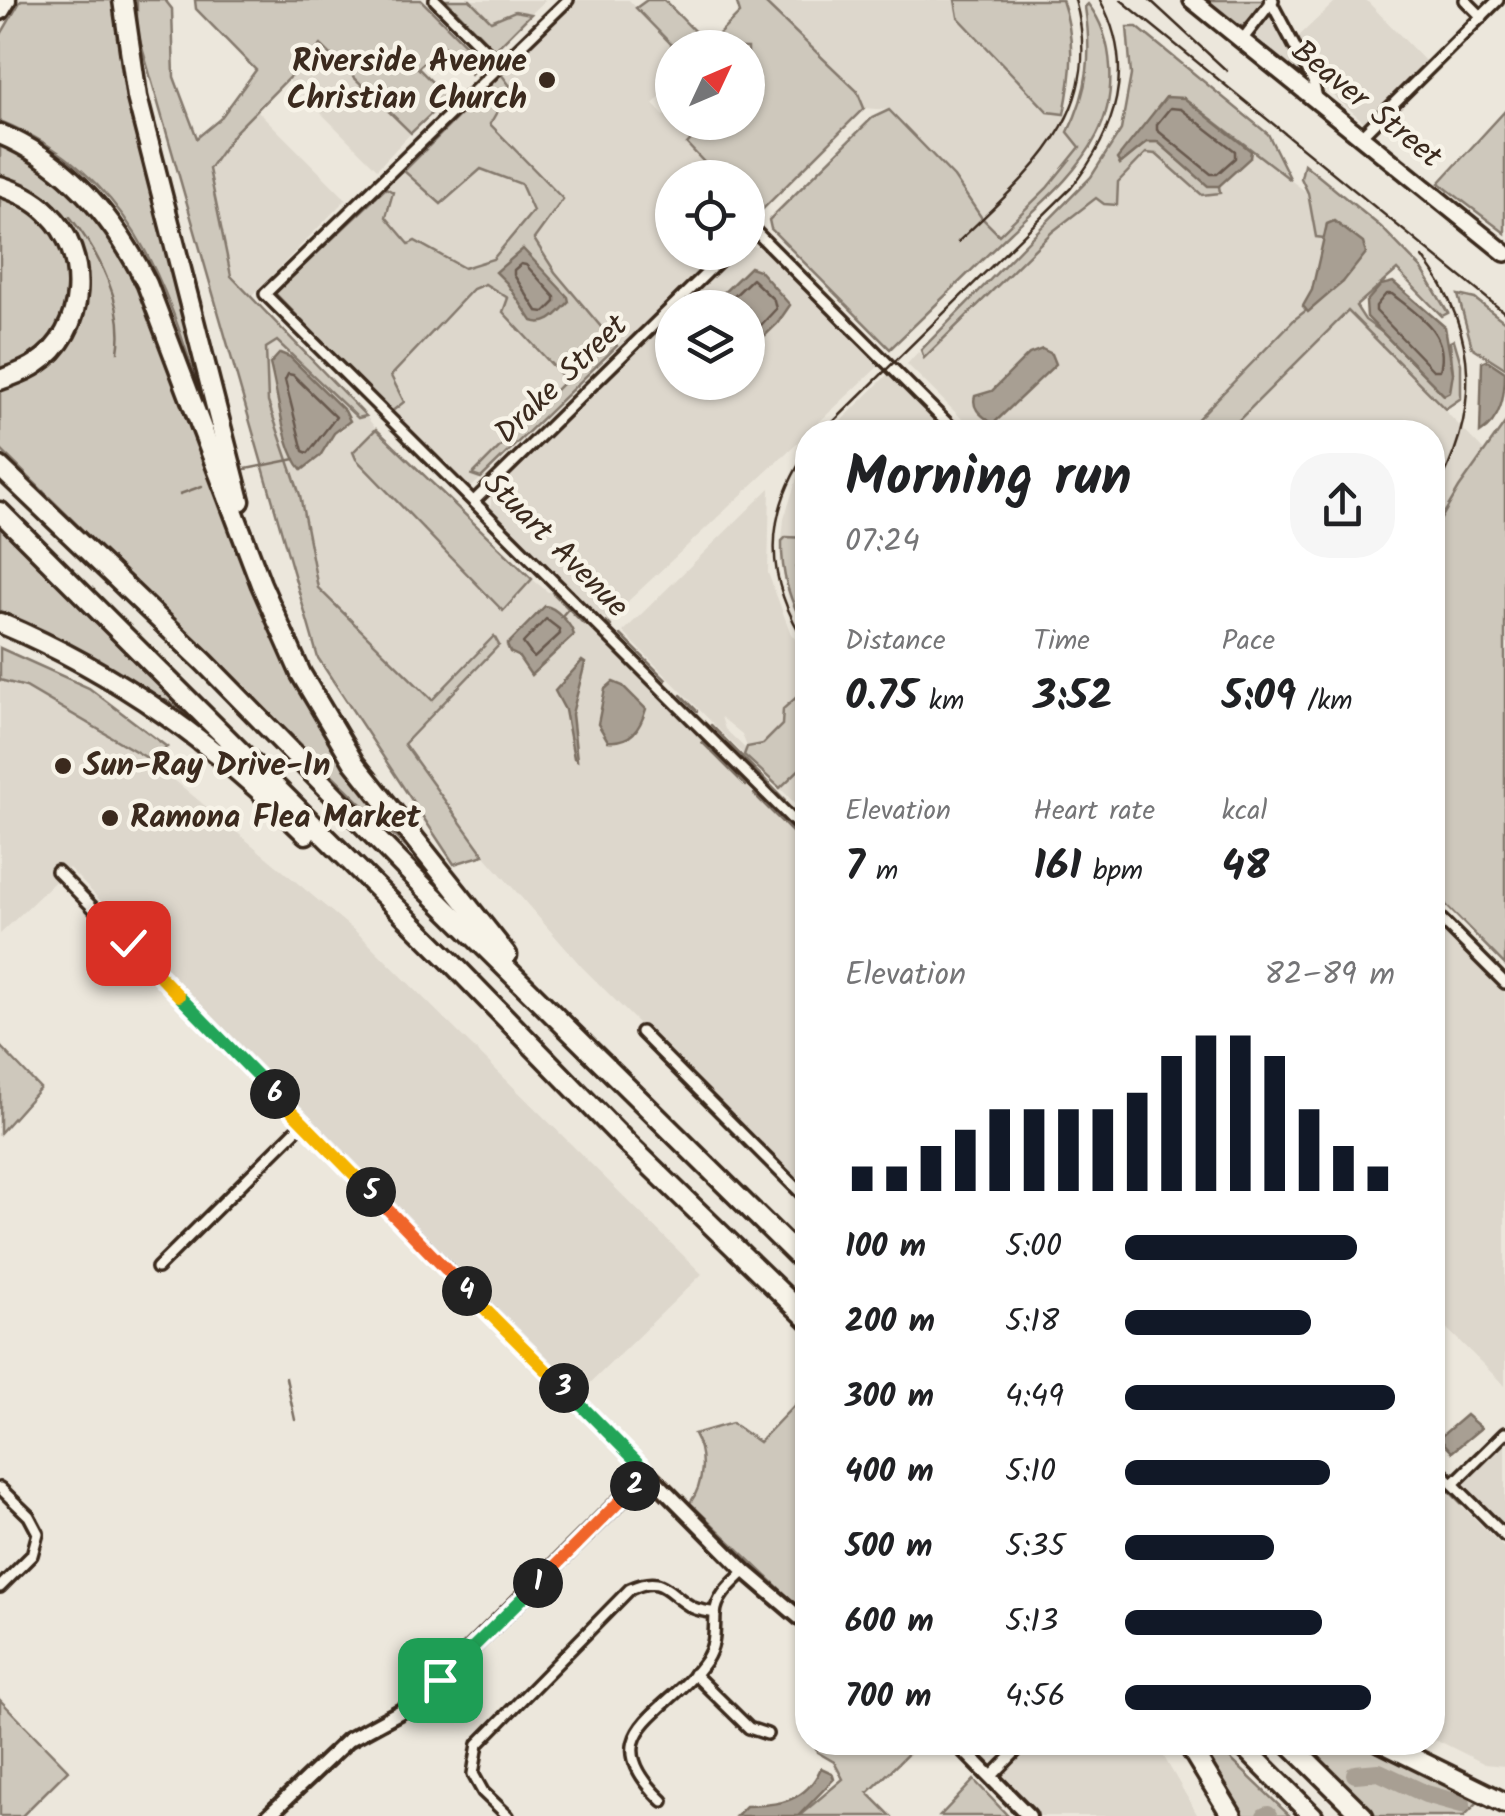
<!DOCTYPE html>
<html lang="en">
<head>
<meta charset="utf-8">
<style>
	:root { --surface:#fff; --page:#f6f6f6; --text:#202124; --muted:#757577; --accent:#111827 }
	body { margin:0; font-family:Kalam,sans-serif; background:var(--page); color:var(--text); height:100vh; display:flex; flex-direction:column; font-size:38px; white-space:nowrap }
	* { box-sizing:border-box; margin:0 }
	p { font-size:32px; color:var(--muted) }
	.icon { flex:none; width:55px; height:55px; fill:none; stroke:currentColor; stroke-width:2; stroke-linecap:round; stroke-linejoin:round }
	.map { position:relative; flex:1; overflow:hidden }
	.panel { position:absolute; left:795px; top:420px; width:650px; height:1335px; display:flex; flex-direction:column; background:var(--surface); border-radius:40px; box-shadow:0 2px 8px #0004 }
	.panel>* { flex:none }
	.needle { width:65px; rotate:46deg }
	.buttons { position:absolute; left:655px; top:30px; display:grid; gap:20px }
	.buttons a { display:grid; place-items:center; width:110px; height:110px; border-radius:50%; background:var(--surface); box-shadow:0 2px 8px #0004; font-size:50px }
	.pin { position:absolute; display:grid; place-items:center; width:85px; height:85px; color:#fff; margin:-42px; border-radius:20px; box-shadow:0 5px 15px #0006 }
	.km { position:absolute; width:50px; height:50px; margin:-25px; border-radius:50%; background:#222; color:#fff; font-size:28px; line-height:50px; text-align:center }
	.round { display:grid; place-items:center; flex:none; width:105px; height:105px; border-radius:40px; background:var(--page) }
	.head { display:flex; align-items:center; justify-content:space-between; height:170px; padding:0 50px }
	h1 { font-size:55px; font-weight:700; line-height:75px }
	.stats { display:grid; grid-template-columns:repeat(3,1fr); gap:15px; height:170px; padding:10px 50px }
	.stats div { display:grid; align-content:center }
	.stats b { font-size:42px; font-weight:700 }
	.stats small { font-size:28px; font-weight:400 }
	.stats p { font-size:28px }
	.chart { height:280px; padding:20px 50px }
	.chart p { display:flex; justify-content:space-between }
	.chart svg { width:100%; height:180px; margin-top:10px; stroke:var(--accent); stroke-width:6 }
	ul { padding:0 50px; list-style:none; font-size:32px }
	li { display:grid; grid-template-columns:160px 120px 1fr; align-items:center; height:75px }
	li i { height:25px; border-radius:12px; background:var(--accent) }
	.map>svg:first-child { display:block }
	.built { fill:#ddd7cc; fill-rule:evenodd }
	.green { fill:#cec8bc; stroke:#84796d; stroke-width:2.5 }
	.water { fill:#a89f93; stroke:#7c7064; stroke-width:2.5 }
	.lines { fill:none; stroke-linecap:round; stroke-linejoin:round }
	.shore { stroke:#67594d; stroke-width:2.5 }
	.stream { stroke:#7c7064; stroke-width:2.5 }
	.river { stroke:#a89f93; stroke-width:18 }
	.street-casing { stroke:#3b2a1e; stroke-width:16 }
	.secondary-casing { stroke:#3b2a1e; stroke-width:20 }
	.primary-casing { stroke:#3b2a1e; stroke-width:22 }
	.highway-casing { stroke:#3b2a1e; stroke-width:25 }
	.street { stroke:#f7f3e8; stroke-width:9 }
	.secondary { stroke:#f7f3e8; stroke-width:12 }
	.primary { stroke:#f7f3e8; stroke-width:15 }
	.highway { stroke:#f7f3e8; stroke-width:18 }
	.rail { stroke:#3b2a1e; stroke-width:2.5 }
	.split-1-casing { stroke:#fff; stroke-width:20 }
	.split-2-casing { stroke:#fff; stroke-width:20 }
	.split-3-casing { stroke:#fff; stroke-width:20 }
	.split-4-casing { stroke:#fff; stroke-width:20 }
	.split-5-casing { stroke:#fff; stroke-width:20 }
	.split-6-casing { stroke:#fff; stroke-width:20 }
	.split-7-casing { stroke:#fff; stroke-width:20 }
	.split-8-casing { stroke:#fff; stroke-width:20 }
	.split-1 { stroke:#22a559; stroke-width:12 }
	.split-2 { stroke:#f0652b; stroke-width:12 }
	.split-3 { stroke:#22a559; stroke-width:12 }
	.split-4 { stroke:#f5b400; stroke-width:12 }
	.split-5 { stroke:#f0652b; stroke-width:12 }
	.split-6 { stroke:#f5b400; stroke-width:12 }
	.split-7 { stroke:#22a559; stroke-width:12 }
	.split-8 { stroke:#f5b400; stroke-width:12 }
	.poi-dot { fill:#3b2a1e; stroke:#f7f3e8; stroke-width:4 }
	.labels { text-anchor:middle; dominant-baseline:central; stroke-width:9; stroke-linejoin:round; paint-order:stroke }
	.poi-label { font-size:32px; font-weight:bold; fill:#3b2a1e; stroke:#f7f3e8; text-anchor:start }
	.street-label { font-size:32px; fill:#3b2a1e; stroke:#f7f3e8 }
</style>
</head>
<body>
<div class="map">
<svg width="1505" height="1816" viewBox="0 0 1505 1816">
	<rect width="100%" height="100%" fill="#ece7dc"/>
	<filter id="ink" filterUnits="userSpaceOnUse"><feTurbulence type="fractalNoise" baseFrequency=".01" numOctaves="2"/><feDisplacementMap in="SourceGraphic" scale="20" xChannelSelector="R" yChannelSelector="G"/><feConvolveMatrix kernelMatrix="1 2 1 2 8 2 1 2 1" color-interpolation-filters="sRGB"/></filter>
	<g filter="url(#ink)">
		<!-- built -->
		<g class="built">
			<polygon points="470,0 546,0 531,14 515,11 491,21"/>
			<polygon points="577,0 629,0 674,47 672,84 653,104 664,116 672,109 672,122 706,123 688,144 718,177 672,178 672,252 719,253 621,350 555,272 533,238 563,199 490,124 511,87 501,74"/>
			<polygon points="762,0 955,0 1048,112 1064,114 1068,132 1080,147 1047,188 999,235 981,217 954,177 889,110 864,108 857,91"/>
			<polygon points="1337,0 1366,0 1428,64 1365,123 1318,82 1297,38"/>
			<polygon points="1271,16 1274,19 1303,72 1297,72 1255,37 1264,17"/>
			<polygon points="322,45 411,133 377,169 287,79"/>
			<polygon points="257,110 346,199 251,297 231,276 209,169 235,132"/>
			<polygon points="1251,151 1308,193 1315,237 1325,238 1320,264 1312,290 1303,306 1308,312 1295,319 1185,432 975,432 907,364 918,352 925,357 1052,232 1097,197 1104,204 1118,182 1146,153 1155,154 1202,195 1220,193 1219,186 1249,159"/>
			<polygon points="481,169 522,184 533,211 493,259 465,268 416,241 409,244 386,217 393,192 386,188 404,171 442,203"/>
			<polygon points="748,244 770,252 881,364 608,620 589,610 491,511 491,492 672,314 672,382 748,382 748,308 679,307 735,253 748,252"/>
			<polygon points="485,284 508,298 503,312 566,380 473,474 481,478 473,486 466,486 391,412 404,402 390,377 473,289"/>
			<polygon points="1348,311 1485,452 1433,534 1432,432 1227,432"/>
			<path d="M277,341l81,77 8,-2 10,13 -23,23 150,158 29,-31 16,13 9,-2 250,251v351l-225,-225 -98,-112 -80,-111 89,-107 -61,64 -114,-113 -18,-93 -32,-93 -2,-54zM290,357l25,26 29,46 -10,4 -14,23 -18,14 -6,-6 -10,-30 -5,-30z"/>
			<polygon points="889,373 949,432 830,432"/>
			<polygon points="807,459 807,538 786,537 782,541 784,519 797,478"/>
			<polygon points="770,488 768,573 791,634 807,653 808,688 783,709 782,725 763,744 747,747 742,734 721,717 725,729 746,749 744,755 623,632"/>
			<polygon points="0,680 26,687 149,759 362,937 702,1274 578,1395 69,868 0,934"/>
			<polygon points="807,762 807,816 780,788"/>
			<polygon points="1433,917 1505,990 1505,1386 1433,1315"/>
			<polygon points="1505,1439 1505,1528 1465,1488 1467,1476"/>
			<polygon points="1433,1477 1505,1549 1505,1766 1485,1764 1433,1738"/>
			<polygon points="1032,1743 1156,1743 1198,1816 1038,1816 1003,1780 1003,1771"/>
		</g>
		<!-- green -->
		<g class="green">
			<path d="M21,0h98l79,347 19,99c-46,-138 -68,-264 -217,-325v-85z"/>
			<polygon points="137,0 165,0 172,9 174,77 197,138 220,119 256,70 196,9 195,0 421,0 482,61 471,74 442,45 418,68 448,98 411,133 321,45 235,132 209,169 231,276 366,416 358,418 277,341 266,348 268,402 300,495 318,588 432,700 494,636 499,645 404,744 484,855 454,864 318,658 137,30"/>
			<polygon points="446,0 470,0 491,21 515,11 531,14 495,50"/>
			<polygon points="647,0 664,0 708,45 740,13 736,0 762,0 857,91 864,108 755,217 748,209 748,178 718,177 687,144 706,123 748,122 748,48 674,47 636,8"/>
			<path d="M955,0h107c14,39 10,74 2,114l-16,-2 -90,-95z"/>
			<polygon points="1205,0 1263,0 1263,5 1243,26 1237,26"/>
			<path d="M1088,4c27,34 29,93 9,131 -20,39 -54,67 -86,97 -40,39 -81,78 -121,117l-119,-120 -2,-9 103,-102 17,-8 65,67 27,40 18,18 48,-47 33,-41 -12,-15c21,-43 24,-78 17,-125z"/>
			<polygon points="1127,27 1137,27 1268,134 1291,180 1184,98 1121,163 1147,142 1158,142 1208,185 1219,186 1220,193 1202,195 1156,154 1146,153 1118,182 1117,205 1104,204 1096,198 1052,232 924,358 921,350 1091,177 1121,130 1131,75"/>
			<polygon points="501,74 511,87 490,124 563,199 534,239 555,272 617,346 481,478 472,475 566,380 503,312 508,298 485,284 473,289 391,376 404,402 391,412 275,293 386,188 393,192 386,217 409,244 415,241 464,268 493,259 533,211 521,184 481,169 441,204 404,171"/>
			<polygon points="1505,111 1505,233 1439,183"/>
			<path d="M0,143c63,31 103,79 137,139l115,297 167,281 -419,-411v-63l69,-50 6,-93 -75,-62z"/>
			<polygon points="1304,164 1381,227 1422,269 1448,313 1442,316 1397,270 1356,306 1365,320 1383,333 1444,395 1453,373 1450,342 1454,340 1461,364 1461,398 1445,409 1348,311 1227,432 1185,432 1295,319 1343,282 1327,224 1325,238 1316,237 1308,193 1301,178"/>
			<polygon points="0,191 46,217 70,262 68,311 46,350 0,375"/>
			<polygon points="1458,295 1475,299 1505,322 1505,368 1472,347"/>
			<polygon points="1505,423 1505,965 1433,892 1432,534 1459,488"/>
			<polygon points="376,429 532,579 503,611 356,459 353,452"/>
			<polygon points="0,527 188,714 111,667 0,615"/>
			<path d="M786,537l21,1v9l-2,-1 -9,23 11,33v27c-18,-27 -26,-56 -25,-88z"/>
			<polygon points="0,648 89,688 167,747 149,759 26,687 0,680"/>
			<polygon points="807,688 807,762 780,788 744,755 747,747 763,744 782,725 783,709"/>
			<polygon points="0,1046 40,1088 0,1133"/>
			<path d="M807,1392v223l-117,-112c14,-19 16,-48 4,-69l38,-11 27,19z"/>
			<polygon points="0,1700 68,1770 22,1816 0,1816"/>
			<polygon points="815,1743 919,1743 868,1793 891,1816 799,1816 843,1779 834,1762 817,1752"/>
			<polygon points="1194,1743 1214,1743 1290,1816 1236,1816"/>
			<polygon points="1301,1743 1370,1743 1469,1792 1478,1802 1464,1816 1373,1816"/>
			<polygon points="974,1780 1008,1816 940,1816"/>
		</g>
		<!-- water -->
		<g class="water">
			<polygon points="1166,97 1184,98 1251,151 1250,158 1219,186 1208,186 1158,142 1147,142 1120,164 1117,159"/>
			<polygon points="1334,221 1363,243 1366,253 1343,282 1308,312 1303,306 1312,290 1327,224"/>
			<path d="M523,249l45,48 1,5c-11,11 -20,25 -37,19l-25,-38 -11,-11z"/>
			<polygon points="750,267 759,270 790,305 777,324 748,352 748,308 709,307"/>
			<polygon points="1393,282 1445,327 1453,373 1450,392 1444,395 1367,317 1366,302 1381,285"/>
			<path d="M1042,349l10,5 4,10 -63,60c-10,-8 -22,-14 -18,-28l17,-5 37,-37z"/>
			<path d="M280,353l10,4 55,54 5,10 -16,12 -14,23 -18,14c-19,-20 -24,-78 -32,-106z"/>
			<path d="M1487,360l18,12c0,24 -4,48 -25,61l2,-71z"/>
			<path d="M545,606c11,1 26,18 29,29l-43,40 -13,-19 -8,-4 -3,-7z"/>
			<polygon points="582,661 585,663 572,714 577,760 574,758 565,710 555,691"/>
			<path d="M613,682l10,4 23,23c-6,20 -15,34 -38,32l-10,-17 7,-35z"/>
			<polygon points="1466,1415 1481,1428 1452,1452 1439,1438"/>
			<path d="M821,1768l11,5 2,6 -36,37h-62l10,-10c34,-1 60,-4 75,-38z"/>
		</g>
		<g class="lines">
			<!-- shore -->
			<g class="shore">
				<polygon points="1170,108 1181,109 1235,151 1235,158 1217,174 1211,174 1157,130 1157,124"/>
				<polygon points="521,264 526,265 555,297 555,302 545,312 537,311 514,275 514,270"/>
				<path d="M1386,294h6c26,21 58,39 48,76h-7l-57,-59v-5z"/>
				<polyline points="722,308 752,279 774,300 776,309 748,339"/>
				<polygon points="288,374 293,375 336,417 308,453 303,451 285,380"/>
				<polygon points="546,619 559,629 560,634 534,658 523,643"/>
			</g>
			<!-- stream -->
			<g class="stream">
				<path d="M70,217c29,35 56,89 48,135"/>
				<polyline points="246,469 295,459"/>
				<polyline points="180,494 202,486"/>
				<polyline points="552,592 584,624"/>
				<polyline points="561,617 568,609"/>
				<polyline points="606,621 611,626"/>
				<polyline points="621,635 666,680"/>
				<polyline points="681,695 697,711"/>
				<polyline points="711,725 785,800"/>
				<polyline points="702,742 746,786"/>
				<polyline points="754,794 800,840"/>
				<polyline points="805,820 808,822"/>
				<polyline points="286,1378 295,1420"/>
				<polyline points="1437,1479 1462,1504"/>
			</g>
			<!-- river -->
			<g class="river">
				<polyline points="1355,1774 1379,1772 1426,1794 1462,1804"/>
				<polyline points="1265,1816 1268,1815"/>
			</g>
			<!-- street casing -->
			<g class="street-casing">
				<g id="street">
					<polyline points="435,0 500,65"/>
					<polyline points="568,0 265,294 808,835"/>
					<polyline points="1270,0 1313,81 1317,98"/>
					<polyline points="1465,0 1482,17"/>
					<polyline points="1242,40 1273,0"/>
					<polyline points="1361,136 1498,0"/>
					<polyline points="748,234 753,229 956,432"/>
					<polyline points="474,501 728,252"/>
					<polyline points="57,871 648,1473"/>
					<polyline points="1432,910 1505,983"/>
					<polyline points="641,1032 808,1200"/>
					<polyline points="157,1268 303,1123"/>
					<polyline points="1432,1463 1505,1536"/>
					<polyline points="1453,1484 1505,1433"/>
					<polyline points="0,1488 29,1516 38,1533 32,1555 0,1587"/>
					<polyline points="694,1674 749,1728 767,1734"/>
					<polyline points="991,1777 1025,1742"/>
					<path d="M663,1801c-74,-70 6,-86 43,-141 10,-16 8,-28 9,-45 1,-19 18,-32 30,-44"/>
					<path d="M508,1816l-25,-24 -10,-18 5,-30 152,-155c33,-15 36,3 60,17 7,5 17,5 25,7"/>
				</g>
			</g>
			<!-- secondary casing -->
			<g class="secondary-casing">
				<g id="secondary">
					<polyline points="956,1742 1029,1816"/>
					<polyline points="268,1816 348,1740 405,1709 428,1691 648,1473 745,1571 808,1625"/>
				</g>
			</g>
			<!-- primary casing -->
			<g class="primary-casing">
				<polyline id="primary" points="1192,0 1505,253"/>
			</g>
			<!-- highway casing -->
			<g class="highway-casing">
				<g id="highway">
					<polyline points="123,0 137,97 240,501"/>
					<polyline points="0,10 6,0"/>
					<path d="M0,134c69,29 115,85 147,150l114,300 40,90 53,89 153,192"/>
					<path d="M0,186c18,6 34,13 48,27 43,41 39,118 -12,151 -11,8 -24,11 -36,16"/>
					<polyline points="0,467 204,662 425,888 808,1266"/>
					<polyline points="0,512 453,964 629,1145 808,1319"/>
					<path d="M0,623c121,51 213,120 306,211"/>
					<polyline points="1187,1742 1232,1816"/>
					<polyline points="1239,1742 1313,1816"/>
					<polyline points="1288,1742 1363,1816"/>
					<polyline points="1381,1742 1505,1803"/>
				</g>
			</g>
			<!-- street -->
			<use href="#street" class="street"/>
			<!-- secondary -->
			<use href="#secondary" class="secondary"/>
			<!-- primary -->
			<use href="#primary" class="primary"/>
			<!-- highway -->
			<use href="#highway" class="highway"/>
			<!-- rail -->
			<g class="rail">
				<polyline points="1121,0 1505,313"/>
				<polyline points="1150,0 1227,71"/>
				<path d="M958,242c72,-70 149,-129 117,-242"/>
				<path d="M1423,257c58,77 57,160 9,241"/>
				<path d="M823,432l248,-244c45,-57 66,-120 29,-188"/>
				<path d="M808,450c-45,66 -44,130 0,196"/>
			</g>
		</g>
	</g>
	<g class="lines" filter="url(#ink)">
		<!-- split-1 casing -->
		<g class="split-1-casing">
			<polyline id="split-1" points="440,1680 538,1583"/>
		</g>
		<!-- split-2 casing -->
		<g class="split-2-casing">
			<polyline id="split-2" points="538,1583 635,1486"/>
		</g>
		<!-- split-3 casing -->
		<g class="split-3-casing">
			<polyline id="split-3" points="564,1388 648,1473 635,1486"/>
		</g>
		<!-- split-4 casing -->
		<g class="split-4-casing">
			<polyline id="split-4" points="467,1291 564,1388"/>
		</g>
		<!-- split-5 casing -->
		<g class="split-5-casing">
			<polyline id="split-5" points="371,1192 467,1291"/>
		</g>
		<!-- split-6 casing -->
		<g class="split-6-casing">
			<polyline id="split-6" points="275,1094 371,1192"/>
		</g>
		<!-- split-7 casing -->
		<g class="split-7-casing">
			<polyline id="split-7" points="179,996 275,1094"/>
		</g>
		<!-- split-8 casing -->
		<g class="split-8-casing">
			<polyline id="split-8" points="128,943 179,996"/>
		</g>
		<!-- split-1 -->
		<use href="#split-1" class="split-1"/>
		<!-- split-2 -->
		<use href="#split-2" class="split-2"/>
		<!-- split-3 -->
		<use href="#split-3" class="split-3"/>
		<!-- split-4 -->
		<use href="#split-4" class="split-4"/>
		<!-- split-5 -->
		<use href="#split-5" class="split-5"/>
		<!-- split-6 -->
		<use href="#split-6" class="split-6"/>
		<!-- split-7 -->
		<use href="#split-7" class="split-7"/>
		<!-- split-8 -->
		<use href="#split-8" class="split-8"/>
	</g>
	<!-- markers -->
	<g class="poi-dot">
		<circle cx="547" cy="80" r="10"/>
		<circle cx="63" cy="766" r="10"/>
		<circle cx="110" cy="818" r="10"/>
	</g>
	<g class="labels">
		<!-- poi labels -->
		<g class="poi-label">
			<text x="527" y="62" text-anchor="end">Riverside Avenue<tspan x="527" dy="37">Christian Church</tspan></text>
			<text x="83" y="766">Sun-Ray Drive-In</text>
			<text x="130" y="818">Ramona Flea Market</text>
		</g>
		<!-- street labels -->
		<g class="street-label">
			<text transform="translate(1366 105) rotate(39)">Beaver Street</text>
			<text transform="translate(562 380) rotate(-44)">Drake Street</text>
			<text transform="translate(555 546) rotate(45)">Stuart Avenue</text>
		</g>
	</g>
</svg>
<div class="buttons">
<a><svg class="needle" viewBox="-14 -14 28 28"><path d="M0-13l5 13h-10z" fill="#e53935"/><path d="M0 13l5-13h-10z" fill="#757577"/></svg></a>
<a><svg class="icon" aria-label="locate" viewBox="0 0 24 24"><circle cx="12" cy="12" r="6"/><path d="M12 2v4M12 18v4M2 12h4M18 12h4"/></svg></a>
<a><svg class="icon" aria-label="layers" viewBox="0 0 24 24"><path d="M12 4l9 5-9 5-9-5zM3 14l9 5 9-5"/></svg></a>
</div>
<div class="pin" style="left:440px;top:1680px;background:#1e9e55"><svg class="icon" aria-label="arrive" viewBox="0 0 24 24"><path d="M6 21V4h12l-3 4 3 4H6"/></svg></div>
<div class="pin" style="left:128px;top:943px;background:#d93025"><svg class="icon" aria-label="check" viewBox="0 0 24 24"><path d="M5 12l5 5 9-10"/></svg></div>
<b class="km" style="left:538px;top:1583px">1</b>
<b class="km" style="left:635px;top:1486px">2</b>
<b class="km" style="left:564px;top:1388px">3</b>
<b class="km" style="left:467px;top:1291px">4</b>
<b class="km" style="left:371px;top:1192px">5</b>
<b class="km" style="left:275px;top:1094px">6</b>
<section class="panel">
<div class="head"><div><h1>Morning run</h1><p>07:24</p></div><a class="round"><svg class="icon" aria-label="share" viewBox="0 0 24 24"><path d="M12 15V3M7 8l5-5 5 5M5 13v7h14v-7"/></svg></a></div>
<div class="stats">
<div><p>Distance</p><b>0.75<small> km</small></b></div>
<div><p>Time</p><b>3:52</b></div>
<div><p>Pace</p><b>5:09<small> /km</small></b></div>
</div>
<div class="stats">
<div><p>Elevation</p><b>7<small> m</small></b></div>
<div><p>Heart rate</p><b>161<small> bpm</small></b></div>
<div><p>kcal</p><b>48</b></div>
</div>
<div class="chart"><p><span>Elevation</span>82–89 m</p>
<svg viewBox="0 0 160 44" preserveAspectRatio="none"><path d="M5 44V38M15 44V38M25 44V33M35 44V29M45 44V24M55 44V24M65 44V24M75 44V24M85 44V20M95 44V11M105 44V6M115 44V6M125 44V11M135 44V24M145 44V33M155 44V38"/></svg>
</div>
<ul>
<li><b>100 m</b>5:00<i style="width:86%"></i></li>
<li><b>200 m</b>5:18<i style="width:69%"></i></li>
<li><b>300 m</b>4:49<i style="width:100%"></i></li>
<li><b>400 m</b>5:10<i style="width:76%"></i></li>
<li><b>500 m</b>5:35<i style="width:55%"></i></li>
<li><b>600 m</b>5:13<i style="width:73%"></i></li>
<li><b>700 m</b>4:56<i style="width:91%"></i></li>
</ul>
</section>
</div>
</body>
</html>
